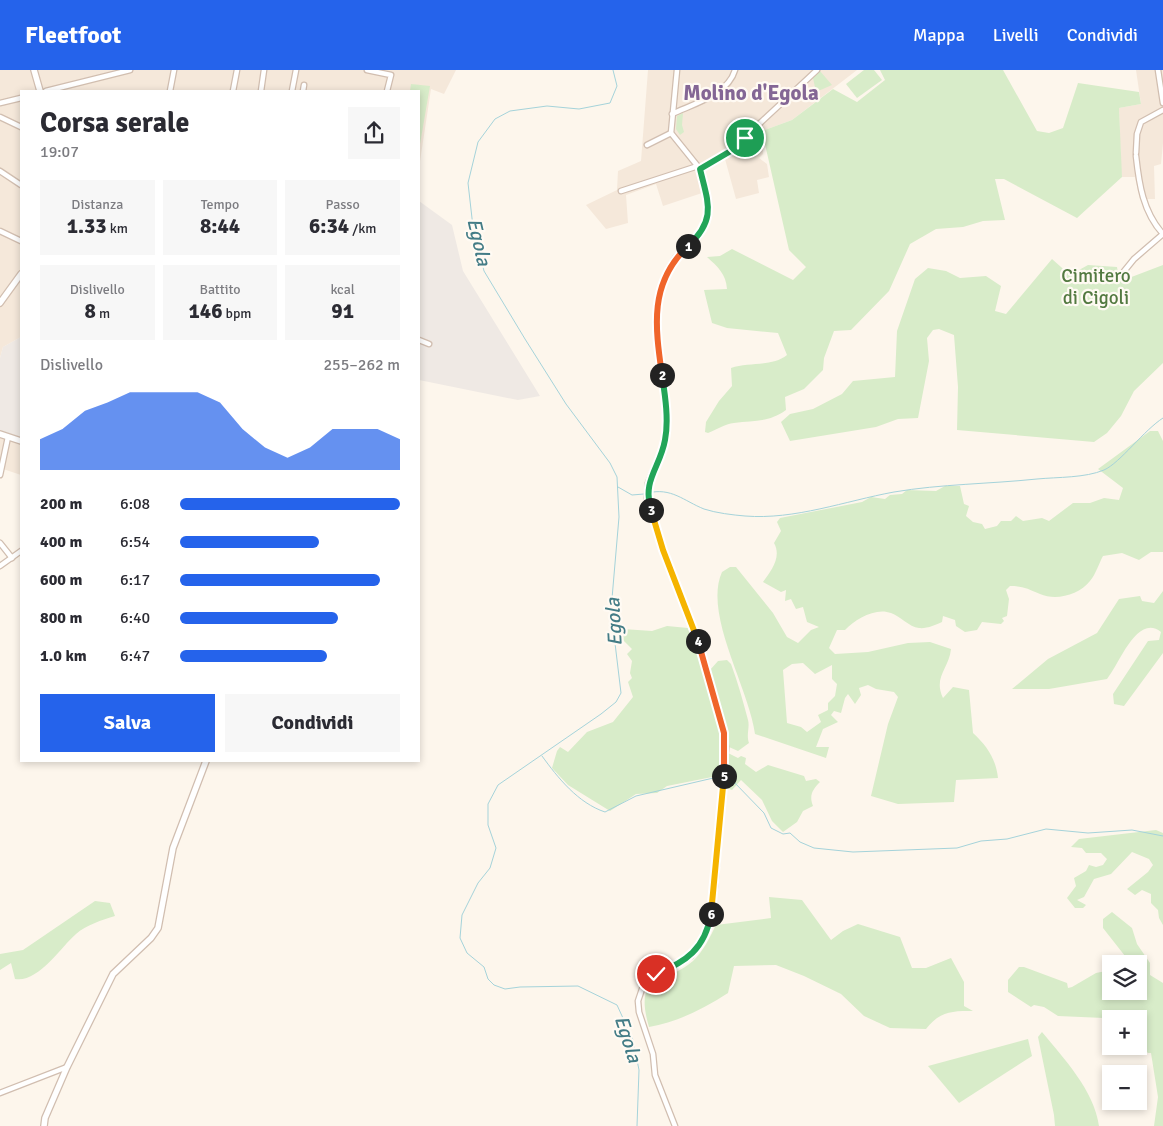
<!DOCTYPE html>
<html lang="it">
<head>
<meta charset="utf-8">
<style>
	:root { --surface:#fff; --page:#f7f7f7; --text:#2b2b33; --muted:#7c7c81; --accent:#2563eb }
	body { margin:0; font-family:Signika,sans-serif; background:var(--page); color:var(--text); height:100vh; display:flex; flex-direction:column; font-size:19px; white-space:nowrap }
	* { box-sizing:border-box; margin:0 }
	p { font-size:16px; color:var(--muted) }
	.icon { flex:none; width:28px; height:28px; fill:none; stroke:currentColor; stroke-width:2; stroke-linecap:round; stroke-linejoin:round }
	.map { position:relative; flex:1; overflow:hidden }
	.side { position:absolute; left:20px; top:20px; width:400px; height:672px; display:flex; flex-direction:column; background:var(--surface); border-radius:0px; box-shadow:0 2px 8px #0003 }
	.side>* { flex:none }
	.fabs { position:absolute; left:1102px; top:885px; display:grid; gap:10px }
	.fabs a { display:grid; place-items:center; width:45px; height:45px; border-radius:0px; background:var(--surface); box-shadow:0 2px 8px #0003; font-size:25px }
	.pin { position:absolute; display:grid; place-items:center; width:42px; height:42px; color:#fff; margin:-21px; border:2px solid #fff; border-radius:50%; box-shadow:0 1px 5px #0007 }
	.km { position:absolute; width:25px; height:25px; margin:-12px; border-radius:50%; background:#222; color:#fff; font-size:14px; line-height:25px; text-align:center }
	.round { display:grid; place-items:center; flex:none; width:52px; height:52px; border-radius:0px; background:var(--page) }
	.overview { display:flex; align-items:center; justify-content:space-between; height:85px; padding:0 20px }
	h1 { font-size:28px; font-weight:700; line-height:38px }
	.figures { display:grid; grid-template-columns:repeat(3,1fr); gap:8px; height:85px; padding:5px 20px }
	.figures div { display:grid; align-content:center; border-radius:0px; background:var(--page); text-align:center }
	.figures b { font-size:21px; font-weight:700 }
	.figures small { font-size:14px; font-weight:400 }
	.figures p { font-size:14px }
	.chart { height:140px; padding:10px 20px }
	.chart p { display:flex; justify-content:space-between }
	.chart svg { width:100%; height:90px; margin-top:5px; fill:var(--accent); opacity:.7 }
	.cta { display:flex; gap:10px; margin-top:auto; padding:10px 20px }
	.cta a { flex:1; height:58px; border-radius:0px; background:var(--accent); color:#fff; font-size:20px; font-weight:700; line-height:58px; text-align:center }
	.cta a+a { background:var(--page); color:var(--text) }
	ul { padding:0 20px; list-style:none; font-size:16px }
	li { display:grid; grid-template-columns:80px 60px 1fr; align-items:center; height:38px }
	li i { height:12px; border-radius:6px; background:var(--accent) }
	header { display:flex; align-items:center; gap:30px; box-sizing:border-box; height:70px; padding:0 25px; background:var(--accent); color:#fff }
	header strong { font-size:24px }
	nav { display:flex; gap:28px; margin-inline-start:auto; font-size:18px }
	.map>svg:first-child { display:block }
	.residential { fill:#f5e8da }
	.industrial { fill:#efe9e4 }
	.green { fill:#d8ecc9; fill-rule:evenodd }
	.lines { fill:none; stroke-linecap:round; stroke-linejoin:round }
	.stream { stroke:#a5d3da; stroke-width:1 }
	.minor-casing { stroke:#d1beb0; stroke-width:7 }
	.tertiary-casing { stroke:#d1beb0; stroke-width:8 }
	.minor { stroke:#fff; stroke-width:4.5 }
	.tertiary { stroke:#fff; stroke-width:5.5 }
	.split-1-casing { stroke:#fff; stroke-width:10 }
	.split-2-casing { stroke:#fff; stroke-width:10 }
	.split-3-casing { stroke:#fff; stroke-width:10 }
	.split-4-casing { stroke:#fff; stroke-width:10 }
	.split-5-casing { stroke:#fff; stroke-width:10 }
	.split-6-casing { stroke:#fff; stroke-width:10 }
	.split-7-casing { stroke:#fff; stroke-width:10 }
	.split-1 { stroke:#22a559; stroke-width:6 }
	.split-2 { stroke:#f0652b; stroke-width:6 }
	.split-3 { stroke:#22a559; stroke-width:6 }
	.split-4 { stroke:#f5b400; stroke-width:6 }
	.split-5 { stroke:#f0652b; stroke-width:6 }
	.split-6 { stroke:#f5b400; stroke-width:6 }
	.split-7 { stroke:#22a559; stroke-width:6 }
	.labels { text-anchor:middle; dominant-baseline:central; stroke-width:4.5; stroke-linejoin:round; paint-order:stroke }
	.park-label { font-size:19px; fill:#537a41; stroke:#fffaf3 }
	.water-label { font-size:20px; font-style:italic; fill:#437c86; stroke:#fffaf3 }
	.quarter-label { font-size:21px; font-weight:bold; fill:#846695; stroke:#fffaf3 }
</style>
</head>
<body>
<header>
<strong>Fleetfoot</strong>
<nav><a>Mappa</a><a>Livelli</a><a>Condividi</a></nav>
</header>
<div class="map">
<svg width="1163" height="1056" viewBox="0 0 1163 1056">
	<rect width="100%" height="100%" fill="#fdf6ec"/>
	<!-- residential -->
	<g class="residential">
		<polygon points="0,0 456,0 444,24 431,19 419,98 419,21 21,21 21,267 3,277 0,288"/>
		<polygon points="648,0 857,0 792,50 762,61 763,84 759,88 767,94 769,107 757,110 759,123 736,129 725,89 704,102 708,121 663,136 656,114 626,125 628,153 606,159 586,135 617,120 618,101 641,91"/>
		<polygon points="1136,0 1163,0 1163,73 1161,94 1154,96 1155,129 1140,129 1135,107 1122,107 1121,101 1119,38 1141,34"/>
		<polygon points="0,360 21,368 21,405 0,398"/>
	</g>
	<!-- industrial -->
	<g class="industrial">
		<polygon points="419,131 452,155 463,201 540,326 518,330 419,310"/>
		<polygon points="21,267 21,368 0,360 0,288 3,277"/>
	</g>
	<!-- green -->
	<g class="green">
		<polygon points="864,0 874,0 882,10 857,28 846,14"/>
		<path d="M880,0h123l34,61 12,2 14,-5 15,-45 61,9 2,12 -22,4 3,69 -45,41 -73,-39h-9l10,41 -22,1 -20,6 -27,2 -26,15 -21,47 -38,39 -17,1 -10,27 -1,12 -19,19 -19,8 1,13c-18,13 -32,10 -52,13 -9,1 -18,7 -26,10l-3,-1 1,-10 13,-21 13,-15 -1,-18c18,-6 41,-1 56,-13l-9,-22 -51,-5 -15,-5 -8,-33 23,-1c-1,-15 -9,-22 -20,-32l13,-1 12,-7 61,31 13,-13 -17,-17 -27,-119 30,-11 41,-31 24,13 28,-22z"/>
		<polygon points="820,1 832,15 816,22 813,8"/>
		<polygon points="411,14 430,16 419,80 419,21 410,21"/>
		<polygon points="683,43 682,55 684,62 680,65 676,59 677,46"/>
		<polygon points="1052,189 1070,205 1088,195 1117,197 1118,203 1123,208 1121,211 1163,195 1163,293 1134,321 1121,346 1107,363 1094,372 957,360 958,317 954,265 939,259 933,260 927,268 929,291 918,348 898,349 876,357 790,371 781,352 790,344 813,339 842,324 853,311 895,307 897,261 915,209 928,198 946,201 960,208 986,206 1001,216 995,241 1006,244"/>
		<path d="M1150,361h8l5,10v111h-12l-12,8 -17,-7 -19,3c-4,7 -7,18 -13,25 -11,14 -34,20 -50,13 -12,-5 -17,-8 -30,-8l-4,4 3,9 -2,17 -5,2 2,3 -3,3 -19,-2 -5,8 -12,2 -9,-6 -1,-6 -12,-4 -1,6c-6,3 -16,7 -23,6 -10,-1 -19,-12 -28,-15 -15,-6 -36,6 -46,17h-8l-8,18 6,6 33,-2 40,-9 22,-1 21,7c-2,20 -18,28 -8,49l10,-11 16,3 4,43c14,13 23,26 25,45l-42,2 -2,22 -56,2 -27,-8 17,-72 10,-27 -4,-5 -18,-3 -8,-4 -9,3 2,7 -6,9 -7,-10 -3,4 -4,15 -7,-2 -3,4 7,7 -15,7 -7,18h13l-3,11 -71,-24c-6,-46 -52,-120 -33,-162l8,-5h6l37,46 14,24 11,6 13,-13 8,-3 -12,-5 -4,-15 -7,2 -5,-10 -6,2 1,-11 -5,2 -18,-10c8,-11 19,-25 11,-39l7,-12 -4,-9 3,-4 82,-16 9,-5 14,2 5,-4 12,-1 5,-4 29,1 9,-5h15l4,18 5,2 -3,10 7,6 9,2 3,5 12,-3 4,-5h10l5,-5 7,5 19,-3 7,3 24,-18h17l14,-5 15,2 4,-12 -25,-19zM803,593l12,11 17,-9v14l5,5 -2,12 -7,7v7l-10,5 3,7 -14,10 -6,-5 -14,-4 -4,-53 9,-6z"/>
		<path d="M1163,521v62l-39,53 -10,-2 -1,-10 35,-53 11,-1 2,-8c-24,-19 -42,33 -54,47l-58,10h-37l36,-30 49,-26 22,-34 21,-3 2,5 12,2z"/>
		<path d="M667,556l21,2 14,34 8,8 8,-9 9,-1 4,4c7,19 12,37 17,56 2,7 -2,15 1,23l-11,8 -9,-4 -1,6 10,5 3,-2 5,2 -1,6 11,8 12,-7 36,11 2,5 10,-2 4,3c-8,8 -11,14 -7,24l-10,5 -6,11 -14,10 -11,-11 -10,-21 -21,-20 -9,10 -11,-4v-7l-4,-3 -50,10 -10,7 -21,1 -26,17 -42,-26 -16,-17 5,-17 3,-4 8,5 19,-20 26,-10 20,-25 -5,-15 4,-4 -2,-5 2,-12 -5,-7 5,-5 -12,-12v-5l3,-3 29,2z"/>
		<polygon points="1156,760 1163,763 1163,855 1159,848 1158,840 1151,833 1151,824 1142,820 1135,825 1127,819 1148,802 1153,795 1149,789 1132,782 1111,804 1094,809 1084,827 1077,830 1086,835 1083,838 1075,838 1067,828 1076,816 1074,808 1086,801 1089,795 1096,797 1103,795 1107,789 1101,783 1086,783 1082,778 1071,777 1079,769"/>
		<path d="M769,827l33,3 29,40 12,-9 15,-7 42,13 12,31h14l25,-10 13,24v24l9,5c-21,0 -33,0 -47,18l-36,-1 -26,-12 -23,-22 -37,-18 -28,-11 -42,1 -6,27c-25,16 -50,29 -79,34 -16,-55 15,-41 44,-66 10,-9 17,-24 23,-36l55,-7z"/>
		<path d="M95,831l15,2 5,13c-13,4 -29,9 -39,18 -16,14 -38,49 -61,45l-4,-16 -11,7v-16l23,-4z"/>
		<polygon points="1112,842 1132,858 1137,874 1150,893 1150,905 1163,913 1163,1056 1154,1056 1158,1027 1151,983 1148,983 1139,975 1139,949 1111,950 1104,948 1058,946 1044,937 1034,935 1031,937 1008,922 1008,910 1019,897 1024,897 1067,913 1068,918 1072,917 1096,903 1111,900 1111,921 1139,921 1139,894 1125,894 1125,886 1103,858 1103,849"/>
		<path d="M1042,962c22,27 52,58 57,94h-44l-1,-11 -16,-78z"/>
		<polygon points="1028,969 1032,986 959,1033 928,996"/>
	</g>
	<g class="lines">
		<!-- stream -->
		<g class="stream">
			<polyline points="613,0 617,16 610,33 579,39 547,36 510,41 495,49 478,72 468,113 473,157 484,201 525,269 566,334 610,393 617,407 619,447 611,540 621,623 616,632 601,644 498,715 488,734 488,755 496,778 490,798 478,813 462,845 460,868 467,883 484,897 488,909 494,915 505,919 520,917 578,916 617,935 633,970 639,1000 637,1056"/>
			<polyline points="618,417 632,425 644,424"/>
			<path d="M648,423c23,-6 36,8 56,16 12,4 29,6 41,7 50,4 100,-15 149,-24 47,-8 95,-8 143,-13 21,-2 48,-1 67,-9 16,-7 40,-40 59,-52"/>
			<path d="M542,686c16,22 36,47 63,56l31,-16 86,-20"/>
			<polyline points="725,707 732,710 764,743 771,758 783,764 790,763 800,772 814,778 853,782 957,778 981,771 1007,769 1046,759 1088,763 1132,760 1163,766"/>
		</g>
		<!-- minor casing -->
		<g class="minor-casing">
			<g id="minor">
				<polyline points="367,0 391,5 387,21"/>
				<polyline points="1158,0 1163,33"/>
				<polyline points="46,21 130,0"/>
				<polyline points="170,21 174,0"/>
				<polyline points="233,21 237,0"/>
				<polyline points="261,21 264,0"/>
				<polyline points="292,21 296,0"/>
				<polyline points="303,21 304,15"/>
				<polyline points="0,33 21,28"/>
				<path d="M672,44c21,-10 56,-19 63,-44"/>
				<polyline points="0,47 21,57"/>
				<polyline points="647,75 671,63"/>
				<polyline points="1136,83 1137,64 1141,52 1163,40"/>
				<path d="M1136,86c3,28 7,56 27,78"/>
				<polyline points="700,99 729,82 817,0"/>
				<polyline points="0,101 21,115"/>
				<polyline points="621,121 698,96"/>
				<polyline points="0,161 21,171"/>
				<polyline points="1121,205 1134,189 1163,164"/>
				<polyline points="419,270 429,274"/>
				<polyline points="0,405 8,367"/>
				<polyline points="0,473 12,488"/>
				<polyline points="0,496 21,481"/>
				<polyline points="0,1023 67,997"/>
				<polyline points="675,1056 655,1005 653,984 639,942 638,931 644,913 656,904 677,895 691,886 701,873 709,852 715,816 726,678 724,663 705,592 663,480 647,428 648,413 666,370 665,323 657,259 658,229 669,198 676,187 699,166 707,150 707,129 700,99 671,63 677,0"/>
			</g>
		</g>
		<!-- tertiary casing -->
		<g class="tertiary-casing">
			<g id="tertiary">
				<polyline points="34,0 40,21"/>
				<polyline points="0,233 21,204"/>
				<polyline points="0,364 21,371"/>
				<polyline points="44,1056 45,1048 67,997 113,904 151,868 158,858 173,778 206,691"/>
			</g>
		</g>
		<!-- minor -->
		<use href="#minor" class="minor"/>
		<!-- tertiary -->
		<use href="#tertiary" class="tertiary"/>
	</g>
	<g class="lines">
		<!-- split-1 casing -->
		<g class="split-1-casing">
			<path id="split-1" d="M688,176c29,-27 20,-43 12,-77l29,-17 16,-14"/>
		</g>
		<!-- split-2 casing -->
		<g class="split-2-casing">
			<path id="split-2" d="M662,305c-7,-49 -13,-92 26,-129"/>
		</g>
		<!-- split-3 casing -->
		<g class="split-3-casing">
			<path id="split-3" d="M651,440c-9,-30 9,-42 14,-70 4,-20 0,-45 -3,-65"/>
		</g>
		<!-- split-4 casing -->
		<g class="split-4-casing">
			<polyline id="split-4" points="651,440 663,480 698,571"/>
		</g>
		<!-- split-5 casing -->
		<g class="split-5-casing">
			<polyline id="split-5" points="698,571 724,663 724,706"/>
		</g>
		<!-- split-6 casing -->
		<g class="split-6-casing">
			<polyline id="split-6" points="711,844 724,706"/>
		</g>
		<!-- split-7 casing -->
		<g class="split-7-casing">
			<path id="split-7" d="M656,904c30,-12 49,-25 55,-60"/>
		</g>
		<!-- split-1 -->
		<use href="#split-1" class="split-1"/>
		<!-- split-2 -->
		<use href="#split-2" class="split-2"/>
		<!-- split-3 -->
		<use href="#split-3" class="split-3"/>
		<!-- split-4 -->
		<use href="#split-4" class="split-4"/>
		<!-- split-5 -->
		<use href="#split-5" class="split-5"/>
		<!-- split-6 -->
		<use href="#split-6" class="split-6"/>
		<!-- split-7 -->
		<use href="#split-7" class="split-7"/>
	</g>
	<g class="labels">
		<!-- park labels -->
		<g class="park-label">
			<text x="1096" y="206">Cimitero<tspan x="1096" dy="22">di Cigoli</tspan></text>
		</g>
		<!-- water labels -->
		<g class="water-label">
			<text transform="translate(479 172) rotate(77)">Egola</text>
			<text transform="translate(614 552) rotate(-93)">Egola</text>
			<text transform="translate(628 969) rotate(72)">Egola</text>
		</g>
		<!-- quarter labels -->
		<g class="quarter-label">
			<text x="751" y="23">Molino d'Egola</text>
		</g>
	</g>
</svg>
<div class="fabs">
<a><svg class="icon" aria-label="layers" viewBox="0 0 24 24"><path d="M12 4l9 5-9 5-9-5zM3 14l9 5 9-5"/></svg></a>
<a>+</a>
<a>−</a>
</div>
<div class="pin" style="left:745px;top:68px;background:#1e9e55"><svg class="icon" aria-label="arrive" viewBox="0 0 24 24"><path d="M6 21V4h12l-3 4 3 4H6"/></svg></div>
<div class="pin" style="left:656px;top:904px;background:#d93025"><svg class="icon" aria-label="check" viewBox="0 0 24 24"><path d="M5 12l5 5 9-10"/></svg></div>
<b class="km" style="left:688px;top:176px">1</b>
<b class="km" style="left:662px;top:305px">2</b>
<b class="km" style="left:651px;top:440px">3</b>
<b class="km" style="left:698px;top:571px">4</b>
<b class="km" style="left:724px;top:706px">5</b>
<b class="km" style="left:711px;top:844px">6</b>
<section class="side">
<div class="overview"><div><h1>Corsa serale</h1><p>19:07</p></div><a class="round"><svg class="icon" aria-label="share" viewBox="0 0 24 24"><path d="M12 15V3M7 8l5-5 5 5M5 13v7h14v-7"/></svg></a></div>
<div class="figures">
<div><p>Distanza</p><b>1.33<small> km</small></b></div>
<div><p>Tempo</p><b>8:44</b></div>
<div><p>Passo</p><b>6:34<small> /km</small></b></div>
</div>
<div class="figures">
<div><p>Dislivello</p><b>8<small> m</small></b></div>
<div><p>Battito</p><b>146<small> bpm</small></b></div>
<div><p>kcal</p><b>91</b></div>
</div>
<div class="chart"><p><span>Dislivello</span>255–262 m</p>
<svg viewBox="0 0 160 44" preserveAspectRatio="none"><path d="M0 44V29L10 24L20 15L30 11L40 6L50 6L60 6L70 6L80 11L90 24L100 33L110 38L120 33L130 24L140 24L150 24L160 29V44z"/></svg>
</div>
<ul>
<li><b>200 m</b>6:08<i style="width:100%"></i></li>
<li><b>400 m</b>6:54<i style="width:63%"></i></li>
<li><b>600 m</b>6:17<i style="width:91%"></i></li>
<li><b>800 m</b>6:40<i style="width:72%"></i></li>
<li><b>1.0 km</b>6:47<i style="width:67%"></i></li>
</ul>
<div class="cta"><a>Salva</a><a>Condividi</a></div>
</section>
</div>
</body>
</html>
